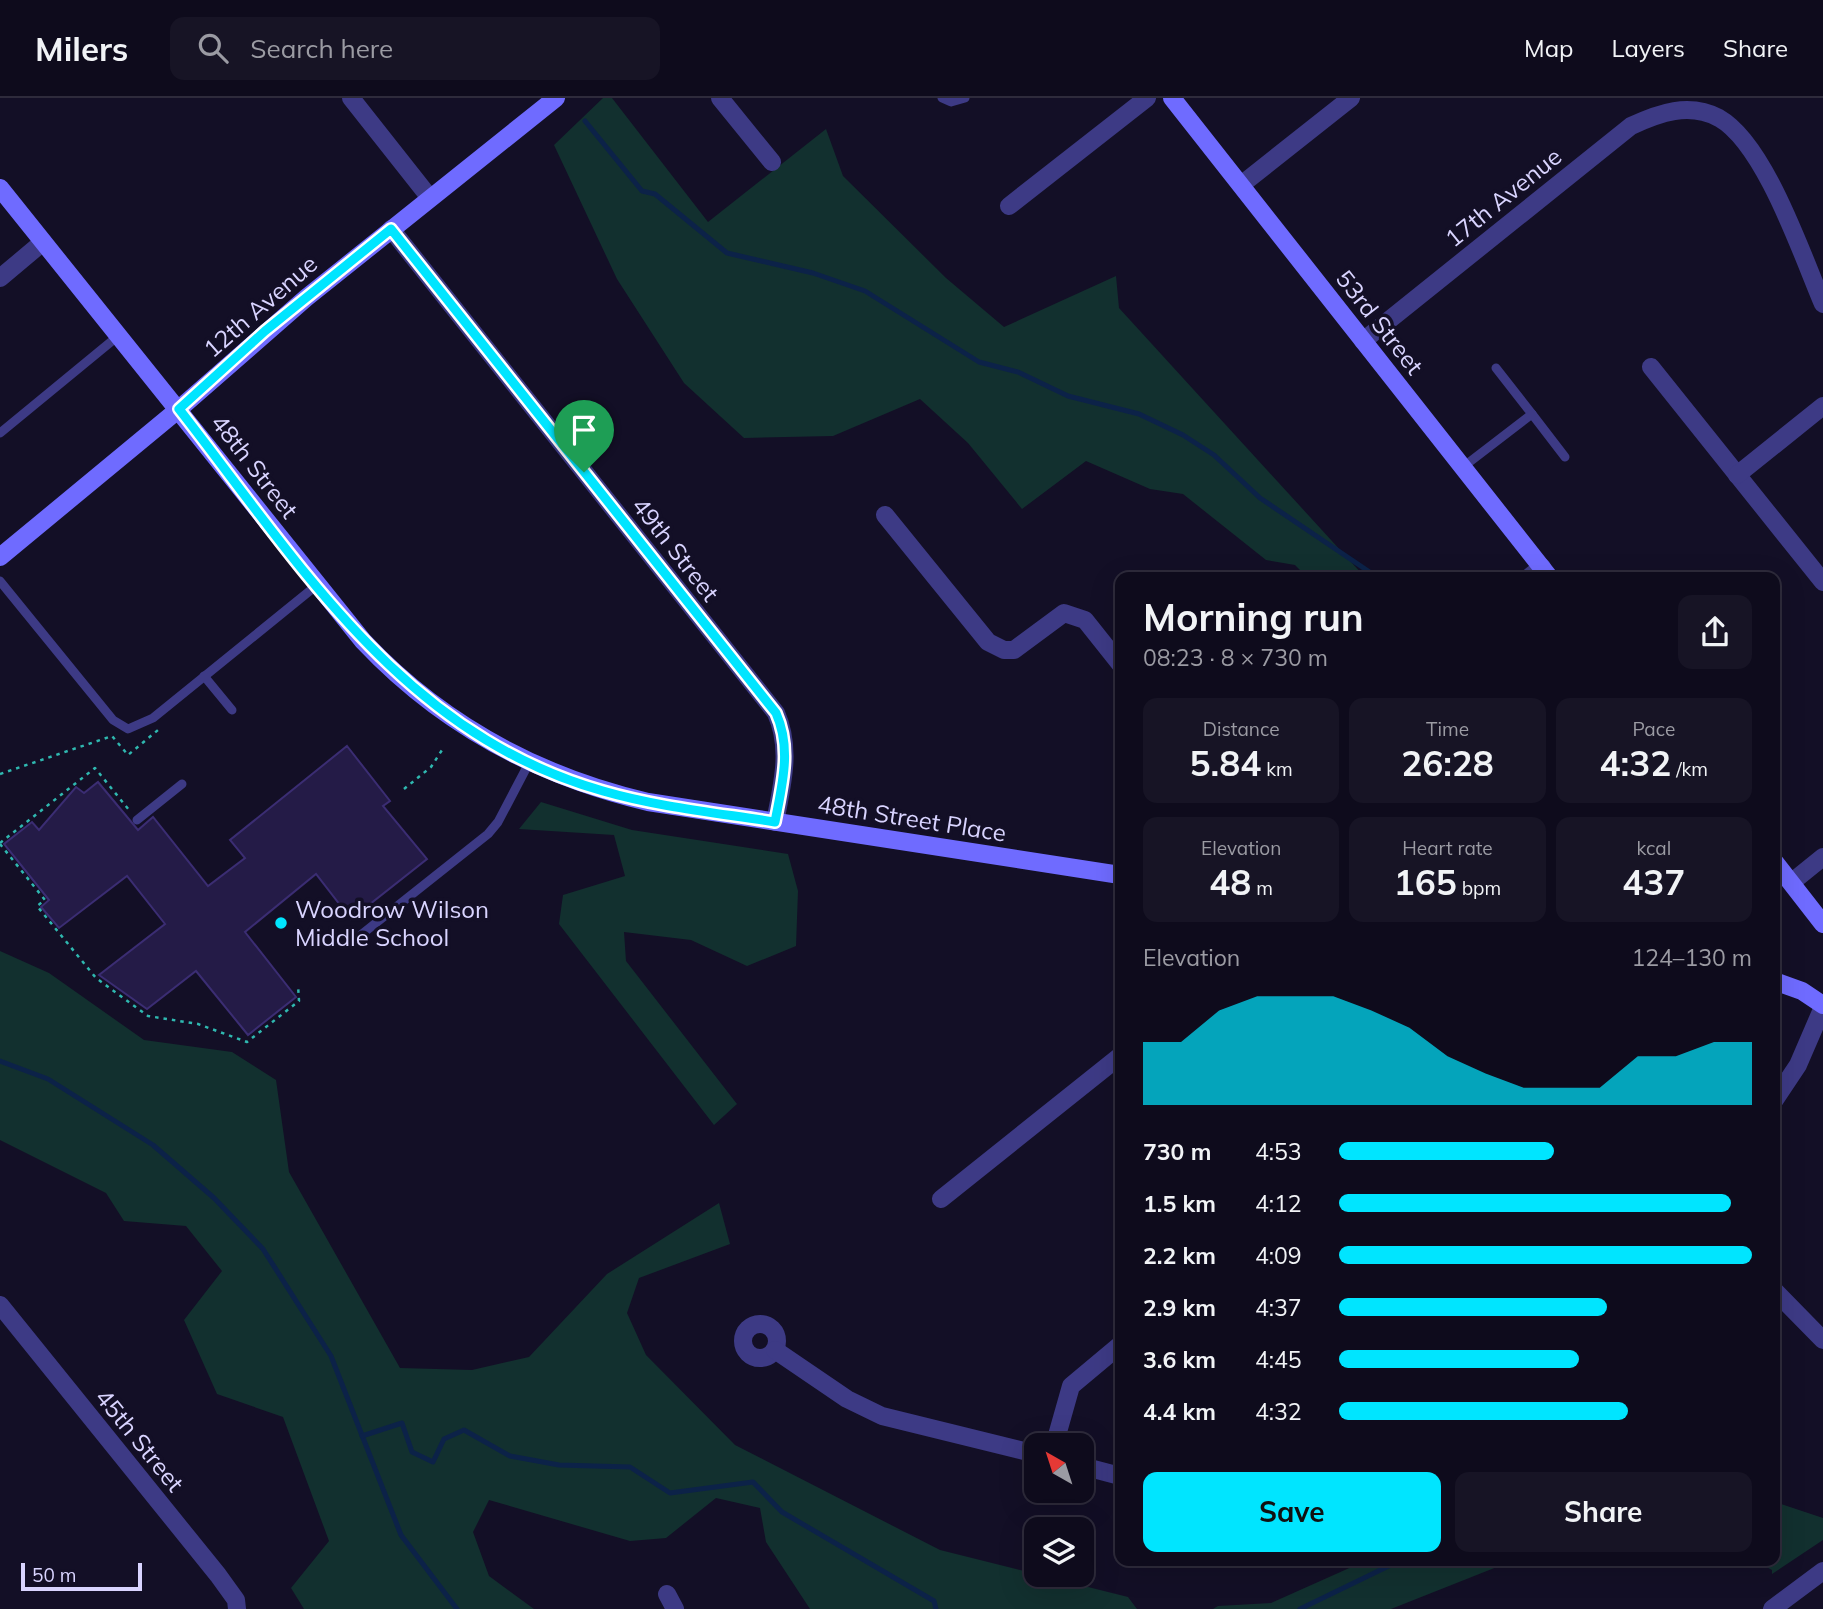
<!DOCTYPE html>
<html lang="en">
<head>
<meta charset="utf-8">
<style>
	:root { --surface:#0e0b1c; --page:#171425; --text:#f1f3f6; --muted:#9b9ba3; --line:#2e2b3b; --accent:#00e5ff }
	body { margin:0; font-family:Mulish,sans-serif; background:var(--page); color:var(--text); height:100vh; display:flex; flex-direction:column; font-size:26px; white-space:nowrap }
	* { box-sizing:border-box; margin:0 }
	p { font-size:23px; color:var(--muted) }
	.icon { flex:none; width:38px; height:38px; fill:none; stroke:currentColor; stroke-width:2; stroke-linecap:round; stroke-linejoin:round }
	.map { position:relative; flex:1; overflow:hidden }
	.panel { position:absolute; left:1115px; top:474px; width:665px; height:994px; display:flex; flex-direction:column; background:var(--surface); border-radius:14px; box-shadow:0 7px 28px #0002,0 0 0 2px var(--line) }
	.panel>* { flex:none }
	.needle { width:46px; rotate:321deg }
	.tools { position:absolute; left:1024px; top:1335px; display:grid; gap:14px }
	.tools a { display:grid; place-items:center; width:70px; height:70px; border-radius:14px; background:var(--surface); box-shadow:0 7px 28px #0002,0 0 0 2px var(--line); font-size:35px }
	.scale { position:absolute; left:21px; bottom:18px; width:121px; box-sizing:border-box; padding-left:7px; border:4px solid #d9d4ff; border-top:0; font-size:19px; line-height:24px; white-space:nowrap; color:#d9d4ff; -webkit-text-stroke:5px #130f26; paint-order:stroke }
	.pin { position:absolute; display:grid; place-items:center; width:60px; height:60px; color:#fff; margin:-72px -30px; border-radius:50% 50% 50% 0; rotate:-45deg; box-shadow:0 0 7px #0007 }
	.pin .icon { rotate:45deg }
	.round { display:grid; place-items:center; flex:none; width:74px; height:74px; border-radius:14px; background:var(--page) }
	.head { display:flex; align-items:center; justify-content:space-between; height:119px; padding:0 28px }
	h1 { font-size:38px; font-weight:700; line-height:52px }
	.stats { display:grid; grid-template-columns:repeat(3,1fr); gap:10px; height:119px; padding:7px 28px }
	.stats div { display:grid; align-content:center; border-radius:14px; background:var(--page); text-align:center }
	.stats b { font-size:35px; font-weight:700 }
	.stats small { font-size:19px; font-weight:400 }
	.stats p { font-size:19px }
	.chart { height:196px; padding:14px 28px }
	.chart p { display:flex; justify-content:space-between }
	.chart svg { width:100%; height:126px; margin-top:7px; fill:var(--accent); opacity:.7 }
	.primary-button { display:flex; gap:14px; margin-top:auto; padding:14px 28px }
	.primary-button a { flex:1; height:80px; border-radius:14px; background:var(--accent); color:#111; font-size:28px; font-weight:700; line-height:80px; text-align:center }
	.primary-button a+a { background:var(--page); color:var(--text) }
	ul { padding:0 28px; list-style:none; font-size:23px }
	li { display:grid; grid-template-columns:112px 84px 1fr; align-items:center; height:52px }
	li i { height:18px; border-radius:9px; background:var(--accent) }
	header { display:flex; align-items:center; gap:42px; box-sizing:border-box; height:98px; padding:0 35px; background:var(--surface); border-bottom:2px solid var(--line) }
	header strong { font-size:33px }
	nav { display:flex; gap:38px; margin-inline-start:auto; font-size:24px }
	.search { width:490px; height:63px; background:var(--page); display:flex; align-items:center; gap:18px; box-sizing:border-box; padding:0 24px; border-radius:14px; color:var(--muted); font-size:26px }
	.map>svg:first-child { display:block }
	.green { fill:#12302f }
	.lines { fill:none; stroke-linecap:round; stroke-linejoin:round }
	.stream { stroke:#0c2248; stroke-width:5 }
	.building { fill:#241b47; stroke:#3b2d73; stroke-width:2 }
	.path { stroke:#2fb8b0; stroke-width:2.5; stroke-dasharray:3.5 5; stroke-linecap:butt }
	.lane { stroke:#3d3a85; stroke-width:9 }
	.street { stroke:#3d3a85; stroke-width:18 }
	.secondary { stroke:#6f6bff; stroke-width:18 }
	.route-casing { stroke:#fff; stroke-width:14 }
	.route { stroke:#00e5ff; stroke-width:9 }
	.poi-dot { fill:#00e5ff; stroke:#130f26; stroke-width:2.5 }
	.labels { text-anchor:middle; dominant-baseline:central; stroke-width:7; stroke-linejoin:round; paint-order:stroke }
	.street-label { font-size:24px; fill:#d9d4ff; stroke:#130f26 }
	.poi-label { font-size:24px; fill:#d9d4ff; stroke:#130f26; text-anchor:start }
</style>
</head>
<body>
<header>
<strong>Milers</strong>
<div class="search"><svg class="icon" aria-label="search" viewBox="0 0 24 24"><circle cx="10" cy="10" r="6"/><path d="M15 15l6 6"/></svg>Search here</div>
<nav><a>Map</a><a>Layers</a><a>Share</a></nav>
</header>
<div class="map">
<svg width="1823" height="1511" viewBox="0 0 1823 1511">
	<rect width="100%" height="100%" fill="#130f26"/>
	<!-- green -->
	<g class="green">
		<polygon points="603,0 612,0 708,124 826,31 843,78 946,180 1004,229 1116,178 1119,210 1363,477 1307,479 1295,467 1266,462 1183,396 1150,391 1086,363 1022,411 968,345 920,301 833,338 744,340 684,285 617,181 554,47"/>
		<polygon points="541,704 632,732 788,756 798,793 796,848 747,868 691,842 624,834 626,863 737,1006 714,1027 559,826 563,797 625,778 614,737 519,731"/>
		<polygon points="0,853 49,875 144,942 232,954 276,982 289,1074 400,1270 472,1272 529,1259 607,1176 719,1105 730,1146 639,1180 627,1215 646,1257 735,1347 940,1452 1128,1499 1137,1511 810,1511 766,1444 760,1410 716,1400 666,1440 630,1443 489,1402 473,1434 489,1478 534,1511 304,1511 291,1490 329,1443 283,1319 217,1296 184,1222 222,1173 186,1128 124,1123 106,1095 0,1042"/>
		<polygon points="1775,1398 1781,1406 1823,1420 1823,1442 1772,1476 1772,1472 1755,1463 1774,1463"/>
		<polygon points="1365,1463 1512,1463 1391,1511 1213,1511 1218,1508 1271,1505"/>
	</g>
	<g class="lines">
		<!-- stream -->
		<g class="stream">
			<polyline points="585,23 642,93 655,96 727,155 813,175 865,193 979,264 1018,274 1068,298 1139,316 1183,337 1214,357 1260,400 1374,477"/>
			<polyline points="0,963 48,981 153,1047 214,1100 263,1151 331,1258 401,1437 457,1511"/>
			<polyline points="362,1338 402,1325 412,1354 433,1364 444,1341 464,1332 510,1358 559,1367 630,1369 670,1395 753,1384 782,1414 934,1503 936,1511"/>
			<polyline points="1300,1511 1399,1463"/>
		</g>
	</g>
	<!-- building -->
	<polygon class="building" points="347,648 390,703 383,708 427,761 351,821 316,776 245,834 296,899 248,937 196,873 147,911 99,877 165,826 127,778 59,830 41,809 49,802 4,746 32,724 39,732 76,689 84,695 98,684 138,732 153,719 208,788 245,760 230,742"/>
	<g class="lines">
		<!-- path -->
		<g class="path">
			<polyline points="0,676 112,638 128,657 158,632"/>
			<polyline points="404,691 431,669 444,649"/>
			<polyline points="0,745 95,670 129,712"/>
			<polyline points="0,746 45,802 37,808 96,880 148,918 198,926 247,944 299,903 298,887"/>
		</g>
		<!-- lane -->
		<g class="lane">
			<polyline points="942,0 951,4 965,0"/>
			<polyline points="1496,270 1532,316"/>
			<polyline points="0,335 118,238"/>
			<polyline points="1463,369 1532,316 1565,359"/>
			<polyline points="0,483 113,622 128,631 153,620 317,487"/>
			<polyline points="204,578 232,612"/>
			<polyline points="137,722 182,686"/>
			<polyline points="357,840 488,736 498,724 529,665"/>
		</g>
		<!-- street -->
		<g class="street">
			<polyline points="351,0 430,100"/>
			<polyline points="720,0 772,64"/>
			<polyline points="1241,87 1351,0"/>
			<polyline points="1009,108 1147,0"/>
			<path d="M391,131l385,484c16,36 6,72 -1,109"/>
			<polyline points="0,180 43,144"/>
			<path d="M1363,243l268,-215c28,-13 58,-24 88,-8 46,26 83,137 104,186"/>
			<polyline points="1651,269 1823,484"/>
			<polyline points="1737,377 1823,308"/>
			<polyline points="885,417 988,544 1004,552 1014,552 1064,515 1085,522 1120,566"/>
			<polyline points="1528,480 1542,469"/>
			<polyline points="1792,784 1823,759"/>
			<polyline points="1774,1003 1798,967 1823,909"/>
			<polyline points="941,1101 1120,958"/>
			<polyline points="1774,1192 1823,1242"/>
			<polyline points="0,1207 218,1477 236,1502 237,1511"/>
			<circle cx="760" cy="1243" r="17"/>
			<polyline points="775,1252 847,1301 882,1318 1036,1356"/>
			<polyline points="1054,1348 1071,1288 1120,1247"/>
			<polyline points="1082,1368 1120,1378"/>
			<polyline points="667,1496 675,1511"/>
			<polyline points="1772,1511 1823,1473"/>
		</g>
		<!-- secondary -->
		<g class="secondary">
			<polyline points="1172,0 1550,480"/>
			<path d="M0,90l363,453c79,84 174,135 285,161l472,73"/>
			<polyline points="0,459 179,311 306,200 556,0"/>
			<polyline points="1774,763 1823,826"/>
			<polyline points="1774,883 1802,893 1823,907"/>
		</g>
	</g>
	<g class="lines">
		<!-- route casing -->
		<g class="route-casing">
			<path id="route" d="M391,131l385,484c16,36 6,72 -1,109 -57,-9 -117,-15 -172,-31 -201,-57 -303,-227 -424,-382l86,-78z"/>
		</g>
		<!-- route -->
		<use href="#route" class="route"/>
	</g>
	<!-- markers -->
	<circle class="poi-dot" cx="281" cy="825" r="7"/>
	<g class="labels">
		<!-- street labels -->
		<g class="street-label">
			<text transform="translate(1503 99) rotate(-39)">17th Avenue</text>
			<text transform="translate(260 208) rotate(-41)">12th Avenue</text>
			<text transform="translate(1380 224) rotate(52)">53rd Street</text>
			<text transform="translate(255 368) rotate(52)">48th Street</text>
			<text transform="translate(676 451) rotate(52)">49th Street</text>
			<text transform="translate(912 720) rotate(9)">48th Street Place</text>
			<text transform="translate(140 1342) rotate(51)">45th Street</text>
		</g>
		<!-- poi labels -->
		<g class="poi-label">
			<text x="295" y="811">Woodrow Wilson<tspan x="295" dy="28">Middle School</tspan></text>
		</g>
	</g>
</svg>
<div class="tools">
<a><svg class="needle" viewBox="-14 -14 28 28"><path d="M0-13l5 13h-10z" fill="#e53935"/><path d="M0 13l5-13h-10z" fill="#9b9ba3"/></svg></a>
<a><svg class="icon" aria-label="layers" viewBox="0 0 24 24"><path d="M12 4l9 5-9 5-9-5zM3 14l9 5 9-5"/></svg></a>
</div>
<div class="scale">50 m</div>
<div class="pin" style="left:584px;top:374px;background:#1e9e55"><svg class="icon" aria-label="arrive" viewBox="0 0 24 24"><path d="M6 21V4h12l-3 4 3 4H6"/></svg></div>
<section class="panel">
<div class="head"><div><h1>Morning run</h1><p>08:23 · 8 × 730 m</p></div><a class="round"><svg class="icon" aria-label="share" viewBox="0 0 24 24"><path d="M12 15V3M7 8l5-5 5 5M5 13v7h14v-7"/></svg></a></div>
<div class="stats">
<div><p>Distance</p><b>5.84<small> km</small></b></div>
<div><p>Time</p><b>26:28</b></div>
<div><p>Pace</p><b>4:32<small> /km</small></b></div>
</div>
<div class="stats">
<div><p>Elevation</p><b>48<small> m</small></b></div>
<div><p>Heart rate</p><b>165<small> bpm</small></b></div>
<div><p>kcal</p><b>437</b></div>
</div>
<div class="chart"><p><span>Elevation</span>124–130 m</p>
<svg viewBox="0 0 160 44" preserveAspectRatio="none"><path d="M0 44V22L10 22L20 11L30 6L40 6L50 6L60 11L70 17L80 27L90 33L100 38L110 38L120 38L130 27L140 27L150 22L160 22V44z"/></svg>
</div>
<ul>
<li><b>730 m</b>4:53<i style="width:52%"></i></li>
<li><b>1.5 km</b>4:12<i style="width:95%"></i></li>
<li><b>2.2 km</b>4:09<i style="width:100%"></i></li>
<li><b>2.9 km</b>4:37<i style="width:65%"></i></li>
<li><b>3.6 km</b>4:45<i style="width:58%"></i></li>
<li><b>4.4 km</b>4:32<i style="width:70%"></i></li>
</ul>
<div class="primary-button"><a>Save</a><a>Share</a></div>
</section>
</div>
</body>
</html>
